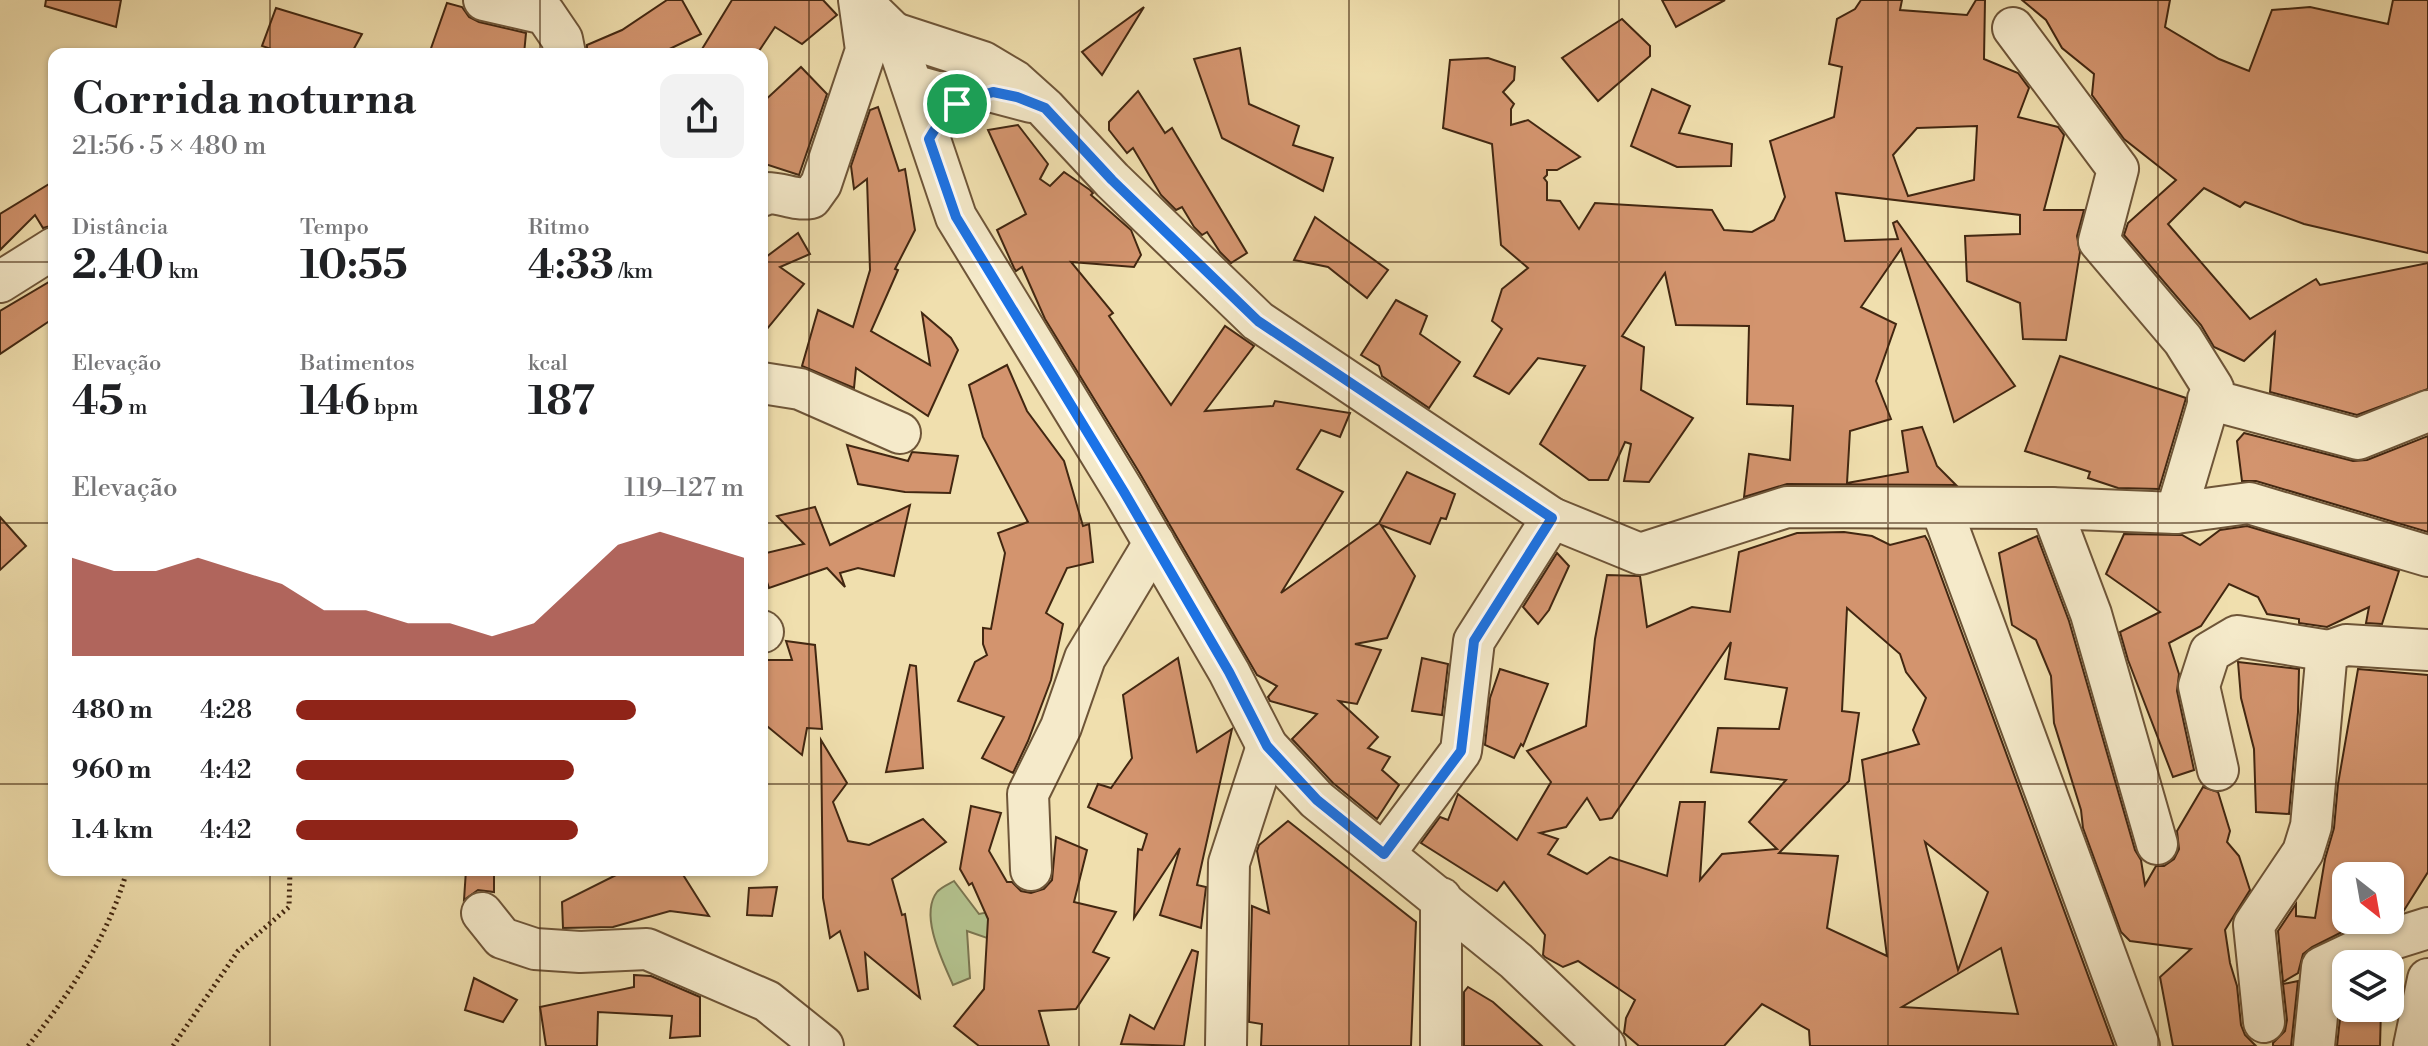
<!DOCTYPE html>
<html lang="pt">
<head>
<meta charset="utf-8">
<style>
	:root { --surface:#fff; --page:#f2f2f2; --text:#202124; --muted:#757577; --accent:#8f2418 }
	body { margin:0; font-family:"Libre Bodoni",serif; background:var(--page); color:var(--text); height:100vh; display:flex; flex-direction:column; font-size:30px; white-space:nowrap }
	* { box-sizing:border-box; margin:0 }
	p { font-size:26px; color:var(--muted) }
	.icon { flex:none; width:44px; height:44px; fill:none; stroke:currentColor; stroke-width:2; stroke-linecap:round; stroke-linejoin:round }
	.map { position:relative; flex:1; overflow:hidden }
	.details { position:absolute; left:48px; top:48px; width:720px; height:828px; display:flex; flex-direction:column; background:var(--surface); border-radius:16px; box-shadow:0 2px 6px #0004 }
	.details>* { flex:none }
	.needle { width:52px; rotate:149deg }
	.buttons { position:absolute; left:2332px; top:862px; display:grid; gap:16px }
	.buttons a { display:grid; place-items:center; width:72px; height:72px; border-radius:16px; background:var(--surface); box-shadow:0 2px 6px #0004; font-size:40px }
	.pin { position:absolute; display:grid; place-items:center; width:68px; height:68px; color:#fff; margin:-34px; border:4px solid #fff; border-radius:50%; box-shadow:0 2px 8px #0007 }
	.round { display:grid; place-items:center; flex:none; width:84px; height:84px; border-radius:16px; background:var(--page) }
	.headline { display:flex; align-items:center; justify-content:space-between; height:136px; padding:0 24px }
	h1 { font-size:44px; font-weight:700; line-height:60px }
	.metrics { display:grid; grid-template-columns:repeat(3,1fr); gap:12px; height:136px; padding:8px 24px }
	.metrics div { display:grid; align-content:center }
	.metrics b { font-size:40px; font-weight:700 }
	.metrics small { font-size:22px; font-weight:400 }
	.metrics p { font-size:22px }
	.chart { height:224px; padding:16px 24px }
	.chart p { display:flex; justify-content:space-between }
	.chart svg { width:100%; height:144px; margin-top:8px; fill:var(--accent); opacity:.7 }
	ul { padding:0 24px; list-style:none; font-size:26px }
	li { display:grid; grid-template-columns:128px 96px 1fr; align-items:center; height:60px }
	li i { height:20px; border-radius:10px; background:var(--accent) }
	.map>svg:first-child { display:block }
	.green { fill:#b4c38f; stroke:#7b7550; stroke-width:2 }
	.building { fill:#d3946e; stroke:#422711; stroke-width:2; fill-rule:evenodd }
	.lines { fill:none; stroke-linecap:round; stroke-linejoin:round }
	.minor-casing { stroke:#6e5538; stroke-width:44 }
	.path { stroke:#422711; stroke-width:5; stroke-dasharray:2 4; stroke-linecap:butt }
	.minor { stroke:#f5eaca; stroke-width:40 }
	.route-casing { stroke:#fff; stroke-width:16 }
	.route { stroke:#1a73e8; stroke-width:10 }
	.grid { fill:none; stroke:#422711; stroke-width:2; stroke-opacity:0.55 }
</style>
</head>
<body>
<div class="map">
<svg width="2428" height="1046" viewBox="0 0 2428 1046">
	<rect width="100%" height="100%" fill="#f0dfae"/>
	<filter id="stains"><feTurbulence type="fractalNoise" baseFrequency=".0025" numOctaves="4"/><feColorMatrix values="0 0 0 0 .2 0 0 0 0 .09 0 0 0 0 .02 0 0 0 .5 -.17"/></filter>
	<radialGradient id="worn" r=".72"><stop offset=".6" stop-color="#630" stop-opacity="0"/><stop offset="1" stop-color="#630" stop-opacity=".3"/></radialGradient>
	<!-- green -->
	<path class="green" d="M954,881l25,33 26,-5 7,13 -25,16 -20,-7 3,47 -17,7c-10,-23 -34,-70 -16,-93 4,-5 12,-8 17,-11z"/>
	<!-- building -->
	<g class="building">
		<polygon points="46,0 121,0 116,27 45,6"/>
		<polygon points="667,0 682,0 701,34 659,54 587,54 587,45 622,30"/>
		<polygon points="732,0 823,0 837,15 802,44 775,27 757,54 699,54"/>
		<polygon points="1662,0 1725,0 1676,27"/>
		<path d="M1861,0h41l-2,10 67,5 9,-15h9l-1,59 34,14 11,15 -11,29 40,10 6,8 -20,75h40l-7,26 3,16 -14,88 -43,-1 -3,-36 -53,-22 -2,-45 55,-2v-19l-184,-22 9,48 53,-2 -5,-16 4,-2 118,165 -61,36 -53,-173 -40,58 35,17 -20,57 15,38 -41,12 -3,52 61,-11 -6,-41 20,-4 15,39 19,19 -169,-1 -43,13 5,-43 41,6 3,-54 -46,-2 2,-78 -73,-1 -11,-52 -43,63 22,11 -3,43 52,28 -44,64 -25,-1 7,-37 -6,-2 -17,38h-19l-49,-36 45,-78 -47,-8 -29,36 -35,-18 28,-47 -10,-8 10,-32 26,-21 -27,-23 -9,-101 -49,-16 7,-68 38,-2 27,9 -1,13 -11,12 11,12 -3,5v16l17,-5 52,37 -23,13h-10v5l-3,3 3,4v18l13,1 19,28 16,-26 117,7 12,20 28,2 22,-12 11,-23 -15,-56 64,-24 8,-50 -13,-3 8,-45 18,-10zM1977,126l-3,54 -66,16 -15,-41 24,-27z"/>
		<polygon points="2022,0 2170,0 2165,27 2219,59 2249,71 2272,10 2310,7 2388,24 2393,0 2428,0 2428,253 2304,224 2245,202 2240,207 2204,188 2168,224 2250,319 2316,279 2320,285 2428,263 2428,389 2357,415 2270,392 2275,332 2244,361 2214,347 2201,325 2124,235 2128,223 2176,180 2124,139 2092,95 2094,74 2062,48 2046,20"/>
		<polygon points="447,3 462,7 469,17 479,22 526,33 524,54 429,54"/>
		<polygon points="1144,7 1102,75 1082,52"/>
		<polygon points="276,8 362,34 351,54 286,54 262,46"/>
		<polygon points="1622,19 1650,46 1650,56 1598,101 1562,58"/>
		<polygon points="1240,48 1249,104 1299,126 1293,145 1333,158 1323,191 1222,138 1194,59"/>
		<polygon points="801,67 827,94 799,175 762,163 762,103"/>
		<polygon points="1652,89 1690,106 1679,133 1732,144 1731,166 1677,167 1631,146"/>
		<polygon points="1138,91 1165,133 1172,128 1247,253 1231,263 1220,252 1207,232 1202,235 1194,227 1182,207 1176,210 1161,195 1133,148 1127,153 1109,130 1109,122"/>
		<polygon points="878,107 899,171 905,169 915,230 895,269 898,270 871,331 930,365 922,313 951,338 958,350 928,416 856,368 854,388 802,366 818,310 853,327 870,270 867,179 854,189 851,166 870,110"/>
		<polygon points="1018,125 1048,164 1040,179 1050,186 1064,172 1090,190 1093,193 1091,195 1131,230 1141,255 1134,267 1071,262 1113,313 1109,316 1171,405 1225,326 1254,346 1205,411 1273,406 1275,401 1350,413 1340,437 1321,430 1297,469 1343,492 1281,593 1379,523 1407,472 1455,494 1446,519 1441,518 1430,544 1381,525 1415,576 1387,638 1355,644 1381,650 1357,704 1339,701 1378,737 1368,748 1390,757 1382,770 1399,785 1377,819 1333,783 1292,739 1317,714 1270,701 1268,697 1277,686 1257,675 1139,472 1045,319 1022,267 1016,271 1014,268 997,230 1026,214 988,130"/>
		<polygon points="54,181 54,225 43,228 35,215 0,250 0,214"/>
		<polygon points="1315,217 1388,270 1367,298 1328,267 1294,260"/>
		<polygon points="798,233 810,254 780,267 804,284 762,335 762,254 766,257"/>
		<polygon points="54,279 54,318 0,354 0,311"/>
		<polygon points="1396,300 1427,316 1420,334 1460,362 1429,408 1382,376 1379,366 1361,355"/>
		<polygon points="2060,356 2186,398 2159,489 2118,488 2088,478 2090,472 2025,451"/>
		<polygon points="1007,365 1027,411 1064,461 1083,526 1089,524 1093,562 1067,568 1046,613 1063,624 1051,680 1028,741 1013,773 982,758 1004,717 958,701 975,662 987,655 983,644 983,628 991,629 1005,553 998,533 1028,522 983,437 969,385"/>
		<polygon points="2244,433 2353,461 2367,460 2428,436 2428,532 2256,481 2242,481 2237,441"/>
		<polygon points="847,445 908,461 912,452 958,456 950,493 905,492 858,484"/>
		<polygon points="910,505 894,576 858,568 840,573 845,587 827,568 769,588 762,567 762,554 804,544 777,516 815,507 830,545"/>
		<polygon points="0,517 26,546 0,570"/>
		<polygon points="2247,526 2399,571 2382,624 2366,623 2369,607 2327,627 2299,623 2299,619 2267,614 2258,597 2229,584 2201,626 2169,643 2179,674 2177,691 2194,770 2173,777 2128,660 2120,632 2160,612 2106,574 2124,534 2182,535 2200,545 2220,530"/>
		<path d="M1844,532l28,4 18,9 35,-9 3,5 186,505h-304l-1,-16 -47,-26 -38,42h-85l-15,-13 2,-15 9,-18 -57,-39 -15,6 -18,-10 -2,-2 2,-20 -41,-53 -7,9 -76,-48 19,-26 8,3 10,-26 59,46 34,-58 -24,-31 59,-25 9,-87 12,-64 33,1 7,51 45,-20 38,5 9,-60 58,-19zM1847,608l53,46 6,18 20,26 -13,32 6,14 -57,16 25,196 -60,-28 11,-72 -59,-3 70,-72 10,-68 -17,-2zM1731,642l-6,37 62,9 -8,41 -61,-1 -7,44 75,8 -37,42 28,27 -55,5 -22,26 5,-78h-25l-13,74 -57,-19 -23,17 -39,-20 10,-15 -18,-6 26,-6 21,-29 13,22 12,-2zM1925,842l63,50 -30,78zM2001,948l17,66 -116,-7 54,-32z"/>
		<polygon points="2037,536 2069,621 2135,850 2141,860 2145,885 2156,866 2164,866 2174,859 2179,849 2177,831 2203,787 2218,792 2230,831 2227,842 2239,856 2250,890 2225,930 2230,963 2237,986 2241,1025 2245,1035 2256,1046 2173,1046 2160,977 2191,949 2130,941 2121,932 2083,828 2081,810 2054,723 2051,676 2036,640 2012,625 1999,553"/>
		<polygon points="1557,553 1569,566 1549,610 1538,624 1523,607"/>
		<polygon points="786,641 815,645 822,729 807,728 802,755 762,722 762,660 792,660"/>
		<polygon points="1178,658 1197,752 1232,729 1197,885 1206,887 1201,928 1160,915 1180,848 1134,918 1138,849 1142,850 1147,834 1088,807 1098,784 1111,788 1132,758 1123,695"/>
		<polygon points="1422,658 1448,664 1442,715 1412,711"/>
		<polygon points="2238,662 2299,669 2298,712 2289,814 2256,812 2254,749 2241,698"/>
		<polygon points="910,665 916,666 923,768 886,772"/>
		<polygon points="1500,669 1548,684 1523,746 1521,744 1514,758 1485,745 1490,698"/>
		<polygon points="2358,669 2428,675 2428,872 2403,912 2390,916 2390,876 2346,876 2346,920 2377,920 2348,929 2312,947 2303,954 2298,973 2283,982 2278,931 2296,904 2296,916 2315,918 2325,859 2334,828 2338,784"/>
		<polygon points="821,740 847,783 833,802 848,841 869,845 923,819 946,842 892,879 902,915 905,914 920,998 865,953 868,989 858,991 840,931 830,938 823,898"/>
		<polygon points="971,806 1001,813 989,851 1007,882 1012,882 1021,891 1031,893 1044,889 1052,880 1056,837 1087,850 1074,902 1116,912 1093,952 1109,958 1076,1009 1039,1011 1049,1046 979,1046 954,1026 984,989 988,919 972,883 969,885 960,869"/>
		<polygon points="1288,821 1416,922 1411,1046 1261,1046 1262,1024 1249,1022 1252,906 1269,913 1257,851 1259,845"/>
		<polygon points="466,870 494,870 494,892 478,890 464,900"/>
		<polygon points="626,870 680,870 709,916 670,911 613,927 563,928 562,902"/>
		<polygon points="777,887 772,916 747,915 749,888"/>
		<polygon points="1192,950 1198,952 1184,1046 1121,1044 1130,1015 1154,1029"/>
		<polygon points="634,975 651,976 700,997 700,1036 670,1038 672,1016 598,1012 597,1046 546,1046 540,1007 634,987"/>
		<polygon points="474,978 517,1000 503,1022 465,1010"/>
		<polygon points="2298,981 2291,1046 2273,1046 2273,1043 2285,1031 2287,1020 2283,984"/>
		<polygon points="2346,981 2346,1008 2381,1008 2380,1046 2337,1046 2344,982"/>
		<polygon points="1468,987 1493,1002 1542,1046 1464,1046 1464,992"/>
	</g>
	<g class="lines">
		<!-- minor casing -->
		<g class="minor-casing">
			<g id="minor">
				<polyline points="484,0 545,14 562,39 565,54"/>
				<polyline points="860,0 894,33 956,217 1124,492 1229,672 1267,746 1317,800 1516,961 1605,1046"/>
				<polyline points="2013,28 2118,169 2099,241 2183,340 2213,388 2176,513"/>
				<polyline points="894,33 983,62 1015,81 1045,108 1112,180 1258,321 1552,518"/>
				<polyline points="912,85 937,92 993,92 1031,102"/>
				<path d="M762,196l2,-3c19,-1 29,8 47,5l10,-14 45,-134 -7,-50"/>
				<polyline points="0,282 54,248"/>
				<polyline points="762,383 800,389 900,433"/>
				<polyline points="2208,399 2358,439 2428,411"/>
				<polyline points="1941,508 2139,1046"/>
				<polyline points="2051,508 2091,614 2157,844"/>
				<polyline points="762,631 763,632"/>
				<polyline points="2218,770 2199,686 2210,652 2237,636 2329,651"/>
				<polyline points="1384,854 1461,751 1474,641 1552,518 1640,554 1787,507 2051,508 2176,513 2249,503 2428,556"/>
				<polyline points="1031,870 1028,794 1061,727 1085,658 1154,543"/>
				<polyline points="482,913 502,938 535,949 580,952 647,949 767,1001 823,1046"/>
				<polyline points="2264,1022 2254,925 2303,852 2311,826 2326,661 2329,651 2346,645 2428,650"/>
				<polyline points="1226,1046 1229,863 1267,746"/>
				<polyline points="1441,1046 1441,898"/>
				<polyline points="2314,1046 2322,967 2358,950 2428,928"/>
				<polyline points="2414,1046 2428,979"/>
			</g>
		</g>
		<!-- path -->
		<g class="path">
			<path d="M28,1046c42,-53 81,-110 99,-176"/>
			<polyline points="173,1046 238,951 289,907 290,870"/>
		</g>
		<!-- minor -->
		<use href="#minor" class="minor"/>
	</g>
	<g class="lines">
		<!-- route casing -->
		<g class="route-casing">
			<path id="route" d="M993,92l24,5 28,11 67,72 146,141 294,197 -78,123 -13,110 -77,103 -67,-54 -50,-54 -38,-74 -105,-180 -168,-275 -27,-78c20,-35 27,-35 64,-47z"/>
		</g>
		<!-- route -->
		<use href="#route" class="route"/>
	</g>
	<!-- grid -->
	<path class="grid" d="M270,0v54M540,0v54M809,0v1046M1079,0v1046M1349,0v1046M1619,0v1046M1888,0v1046M2158,0v1046M0,262h54M762,262h1666M0,523h54M762,523h1666M0,784h54M762,784h1666M270,870v176M540,870v176"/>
	<rect width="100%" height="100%" filter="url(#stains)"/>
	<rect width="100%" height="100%" fill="url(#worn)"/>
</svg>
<div class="buttons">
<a><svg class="needle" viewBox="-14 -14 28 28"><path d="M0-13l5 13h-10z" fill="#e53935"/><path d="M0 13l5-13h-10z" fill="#757577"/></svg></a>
<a><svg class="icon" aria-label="layers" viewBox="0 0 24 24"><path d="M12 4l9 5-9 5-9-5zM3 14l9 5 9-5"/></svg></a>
</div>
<div class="pin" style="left:957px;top:104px;background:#1e9e55"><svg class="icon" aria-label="arrive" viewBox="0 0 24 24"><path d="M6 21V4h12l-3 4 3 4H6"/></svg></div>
<section class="details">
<div class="headline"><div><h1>Corrida noturna</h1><p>21:56 · 5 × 480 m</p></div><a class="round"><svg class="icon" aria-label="share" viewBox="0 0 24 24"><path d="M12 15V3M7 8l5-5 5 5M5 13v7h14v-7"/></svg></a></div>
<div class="metrics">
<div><p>Distância</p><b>2.40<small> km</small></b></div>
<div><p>Tempo</p><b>10:55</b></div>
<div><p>Ritmo</p><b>4:33<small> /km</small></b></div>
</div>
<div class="metrics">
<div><p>Elevação</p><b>45<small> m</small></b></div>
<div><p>Batimentos</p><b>146<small> bpm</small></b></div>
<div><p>kcal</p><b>187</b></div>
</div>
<div class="chart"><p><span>Elevação</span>119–127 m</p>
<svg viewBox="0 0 160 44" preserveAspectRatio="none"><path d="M0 44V14L10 18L20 18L30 14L40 18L50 22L60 30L70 30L80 34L90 34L100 38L110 34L120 22L130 10L140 6L150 10L160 14V44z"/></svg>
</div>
<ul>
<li><b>480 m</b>4:28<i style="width:76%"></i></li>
<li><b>960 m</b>4:42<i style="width:62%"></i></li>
<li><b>1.4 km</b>4:42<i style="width:63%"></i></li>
</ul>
</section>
</div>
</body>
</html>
